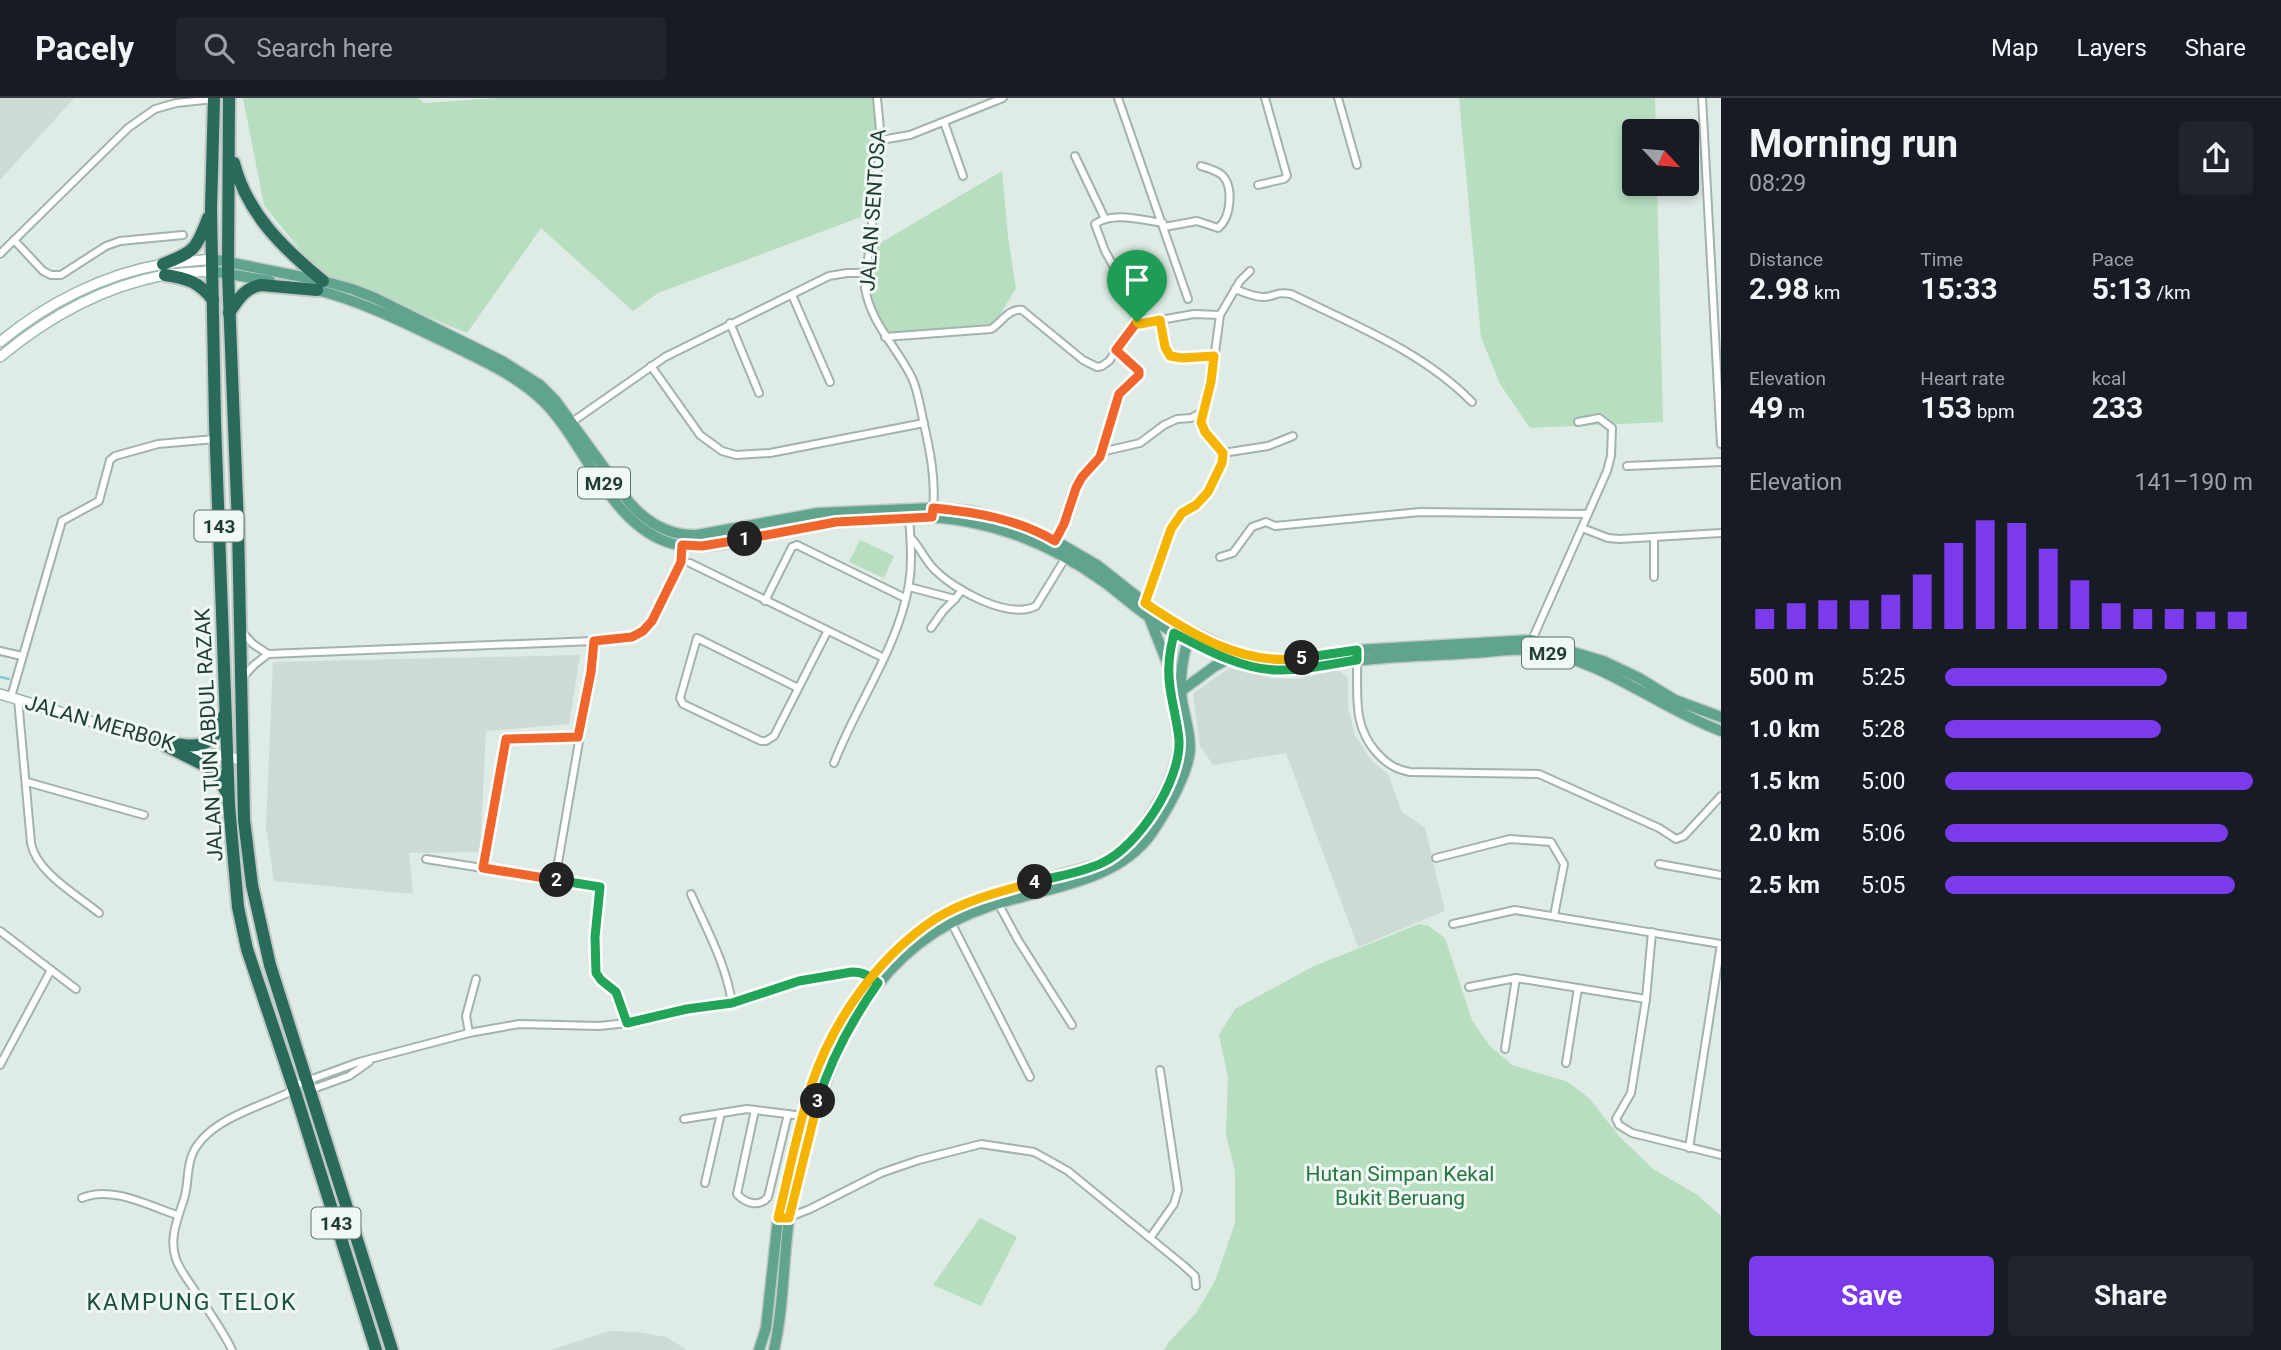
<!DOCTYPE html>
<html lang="en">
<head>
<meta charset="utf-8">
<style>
	:root { --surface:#171b24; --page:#20242c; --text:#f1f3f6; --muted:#9ea1a6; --line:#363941; --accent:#7c3aed }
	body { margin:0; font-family:Roboto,sans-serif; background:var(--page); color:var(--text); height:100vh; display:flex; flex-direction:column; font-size:26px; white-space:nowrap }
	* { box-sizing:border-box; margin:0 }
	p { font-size:23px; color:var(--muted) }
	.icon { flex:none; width:38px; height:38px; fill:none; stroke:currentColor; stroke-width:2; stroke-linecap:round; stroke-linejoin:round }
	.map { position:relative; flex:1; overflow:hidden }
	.drawer { display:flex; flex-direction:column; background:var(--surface); width:560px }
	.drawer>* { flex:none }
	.needle { width:46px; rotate:116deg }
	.controls { position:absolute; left:1622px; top:21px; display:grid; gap:14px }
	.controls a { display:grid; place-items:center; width:77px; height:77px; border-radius:7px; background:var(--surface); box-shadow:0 4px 10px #0003; font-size:35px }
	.pin { position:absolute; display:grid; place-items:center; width:60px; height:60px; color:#fff; margin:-72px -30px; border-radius:50% 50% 50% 0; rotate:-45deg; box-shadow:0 0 7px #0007 }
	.pin .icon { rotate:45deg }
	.km { position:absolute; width:35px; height:35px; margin:-18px; border-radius:50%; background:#222; color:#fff; font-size:19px; line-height:35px; text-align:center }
	.round { display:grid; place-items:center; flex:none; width:74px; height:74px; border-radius:7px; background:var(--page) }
	.head { display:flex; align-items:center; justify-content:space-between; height:119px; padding:0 28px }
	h1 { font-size:38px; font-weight:700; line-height:52px }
	.stats { display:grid; grid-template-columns:repeat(3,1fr); gap:10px; height:119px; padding:7px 28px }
	.stats div { display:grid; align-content:center }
	.stats b { font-size:30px; font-weight:700 }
	.stats small { font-size:19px; font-weight:400 }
	.stats p { font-size:19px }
	.chart { height:196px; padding:14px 28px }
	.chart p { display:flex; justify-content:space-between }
	.chart svg { width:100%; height:126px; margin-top:7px; stroke:var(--accent); stroke-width:6 }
	.action { display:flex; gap:14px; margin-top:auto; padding:14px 28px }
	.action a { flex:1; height:80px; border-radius:7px; background:var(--accent); color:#fff; font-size:28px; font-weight:700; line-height:80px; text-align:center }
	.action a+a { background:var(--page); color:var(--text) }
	ul { padding:0 28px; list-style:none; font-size:23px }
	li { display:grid; grid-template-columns:112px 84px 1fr; align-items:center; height:52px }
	li i { height:18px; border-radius:9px; background:var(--accent) }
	header { display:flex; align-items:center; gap:42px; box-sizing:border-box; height:98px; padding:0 35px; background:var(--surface); border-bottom:2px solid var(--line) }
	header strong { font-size:33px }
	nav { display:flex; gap:38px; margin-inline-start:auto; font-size:24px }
	.search { width:490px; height:63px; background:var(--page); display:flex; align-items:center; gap:18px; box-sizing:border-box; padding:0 24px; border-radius:7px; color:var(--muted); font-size:26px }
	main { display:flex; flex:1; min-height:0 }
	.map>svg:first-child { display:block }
	.built { fill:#cddbd4 }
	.green { fill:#b6debf }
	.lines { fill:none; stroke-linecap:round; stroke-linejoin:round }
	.stream { stroke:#82cad4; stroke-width:2.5 }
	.street-casing { stroke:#a2b3ac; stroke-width:10 }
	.secondary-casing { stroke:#9db8ad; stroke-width:12 }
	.primary-casing { stroke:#c0c8c6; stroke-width:13 }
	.highway-casing { stroke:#c0c8c6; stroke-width:16 }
	.street { stroke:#fff; stroke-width:6 }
	.secondary { stroke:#fff; stroke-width:9 }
	.primary { stroke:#60a490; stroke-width:10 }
	.highway { stroke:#296a5b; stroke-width:12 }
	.split-1-casing { stroke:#fff; stroke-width:14 }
	.split-2-casing { stroke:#fff; stroke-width:14 }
	.split-3-casing { stroke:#fff; stroke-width:14 }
	.split-4-casing { stroke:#fff; stroke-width:14 }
	.split-5-casing { stroke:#fff; stroke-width:14 }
	.split-6-casing { stroke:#fff; stroke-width:14 }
	.split-1 { stroke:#f0652b; stroke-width:9 }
	.split-2 { stroke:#f0652b; stroke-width:9 }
	.split-3 { stroke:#22a559; stroke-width:9 }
	.split-4 { stroke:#f5b400; stroke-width:9 }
	.split-5 { stroke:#22a559; stroke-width:9 }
	.split-6 { stroke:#f5b400; stroke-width:9 }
	.labels { text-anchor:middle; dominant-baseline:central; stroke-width:6; stroke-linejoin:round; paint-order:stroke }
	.shield { fill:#eff8f3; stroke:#5d746d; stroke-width:2 }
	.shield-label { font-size:19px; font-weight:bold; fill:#1f3c33 }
	.street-label { font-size:21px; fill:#1f3c33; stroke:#eff8f3 }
	.park-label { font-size:21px; fill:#277543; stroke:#eff8f3 }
	.neighbourhood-label { font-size:23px; letter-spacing:2px; fill:#1a4f41; stroke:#eff8f3 }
</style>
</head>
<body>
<header>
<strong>Pacely</strong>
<div class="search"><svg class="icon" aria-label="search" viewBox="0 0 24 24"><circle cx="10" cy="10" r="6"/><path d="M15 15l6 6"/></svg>Search here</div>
<nav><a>Map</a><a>Layers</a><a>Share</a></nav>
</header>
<main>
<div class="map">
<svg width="1721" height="1252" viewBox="0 0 1721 1252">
	<rect width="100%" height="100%" fill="#dfebe5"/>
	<!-- built -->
	<g class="built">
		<polygon points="0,0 74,0 0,82"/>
		<polygon points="580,557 569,626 486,633 480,754 409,755 413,796 274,783 266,729 273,564"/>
		<polygon points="1229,570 1271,580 1297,581 1338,572 1348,580 1348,610 1355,637 1371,662 1388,676 1402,714 1425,730 1445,813 1358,849 1286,655 1213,667 1200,648 1193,596"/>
		<polygon points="609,1233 637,1234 666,1239 687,1252 551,1252"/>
	</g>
	<!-- green -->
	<g class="green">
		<polygon points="243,0 419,0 424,5 496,0 873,0 877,27 861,119 658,195 633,213 541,130 467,235 323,175 301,153 264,107"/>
		<polygon points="1459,0 1655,0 1656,33 1634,33 1634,86 1657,86 1663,324 1530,330 1500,286 1481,239"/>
		<polygon points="1002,73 1008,139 1016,190 998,220 991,226 889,235 873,213 870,191 877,147"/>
		<polygon points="860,442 894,458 884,480 849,464"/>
		<polygon points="1419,826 1429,828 1445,840 1472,922 1489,947 1512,967 1568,984 1589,1000 1619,1038 1653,1071 1696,1096 1721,1118 1721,1252 1164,1252 1169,1244 1196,1215 1215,1183 1235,1125 1235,1073 1226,1037 1228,979 1219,937 1235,911 1312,869"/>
		<polygon points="980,1120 1017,1139 981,1208 933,1187"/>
	</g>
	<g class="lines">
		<!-- stream -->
		<polyline class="stream" points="0,579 9,581"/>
		<!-- street casing -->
		<g class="street-casing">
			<g id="street">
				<path d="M877,0l4,42 -16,148c6,36 32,59 47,90 6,13 8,28 11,42 7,30 13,59 10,90"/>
				<polyline points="1118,0 1188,201"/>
				<polyline points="1338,0 1357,67"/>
				<polyline points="1702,0 1721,346"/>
				<polyline points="944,24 963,78"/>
				<polyline points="881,42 910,37 1003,0"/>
				<polyline points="1075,58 1105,121"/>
				<polyline points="1258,87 1284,81 1287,78 1265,0"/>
				<path d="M1163,125c-21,-3 -50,-12 -68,1l10,27 25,45 8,28 56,-10 26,1 20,-34 10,-10"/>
				<path d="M1164,129l33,-6 21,7c13,-10 16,-41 4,-53 -6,-5 -15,-7 -21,-9"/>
				<polyline points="14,142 43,173 51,177 61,177 106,148 120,143 183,137"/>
				<polyline points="0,156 128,30 155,11 176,5 214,1"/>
				<path d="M1235,191c8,3 19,8 28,8 13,0 11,-6 28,-3 63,31 131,57 181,108"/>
				<polyline points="792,197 830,284"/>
				<polyline points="1160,222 1165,249 1170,258 1182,259 1214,258"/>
				<polyline points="730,225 759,295"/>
				<path d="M885,239l106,-8c11,-7 18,-21 31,-19l61,50 14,7 5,-1 7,-5 28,-39"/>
				<polyline points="651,268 700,337 722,353 736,357 770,355 924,325"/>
				<polyline points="572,324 665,259 829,178 847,175 865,175"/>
				<polyline points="1101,354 1140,345 1164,327 1177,321 1191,320 1203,314"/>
				<polyline points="1223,355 1268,348 1293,338"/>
				<polyline points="1627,368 1721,364"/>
				<polyline points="1582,430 1608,440 1620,441 1721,435"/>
				<path d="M912,441c9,10 14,23 23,31 20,20 73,50 101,36l30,-49"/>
				<polyline points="1055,443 1064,426 1075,390 1082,379 1100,359 1119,296 1139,277 1139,273 1116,252"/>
				<polyline points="1220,459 1233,455 1252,429 1266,424 1275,428 1420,414 1588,416"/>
				<polyline points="690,465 884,560"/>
				<polyline points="1654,479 1654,439"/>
				<polyline points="909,489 955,501 962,492"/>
				<polyline points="765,503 792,449 797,447 905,500"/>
				<path d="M1145,505c8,-26 14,-53 28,-76 6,-11 14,-15 23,-22 14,-10 27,-35 27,-52l-18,-21 -4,-10 10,-40 9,-67"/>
				<polyline points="931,530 943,513 955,501"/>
				<polyline points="242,534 253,546 268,556"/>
				<polyline points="1532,542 1607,373 1611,358 1612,330 1599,320 1578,324"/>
				<polyline points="0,553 22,558"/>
				<path d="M1357,561c1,35 -5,67 20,94 10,11 18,16 33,19l129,2 120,54 17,11 8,-3 37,-40"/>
				<polyline points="242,580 254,567 268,556 594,543 632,539 644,533 651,523 681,464 682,447"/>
				<polyline points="798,590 697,540 680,600 683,606 761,643 766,643 774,638 827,534"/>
				<polyline points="11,599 62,423 99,403 110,362 115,358 158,346 215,341"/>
				<path d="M18,601l13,144c5,29 46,52 68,70"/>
				<path d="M834,665c23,-60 64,-115 75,-179 4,-24 1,-47 0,-71"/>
				<polyline points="27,684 144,717"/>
				<polyline points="1436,760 1510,741 1551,744 1564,766 1554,818"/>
				<polyline points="426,761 600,789 595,839 596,875 616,894 621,904 627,925"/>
				<polyline points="1659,766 1721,777"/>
				<polyline points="483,770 506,641 578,639"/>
				<polyline points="555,782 591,574 594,543"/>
				<path d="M691,796c16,36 35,70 41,109"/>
				<polyline points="998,805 1018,842 1072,927"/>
				<polyline points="951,824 1030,979"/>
				<polyline points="1453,826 1515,812 1721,846 1689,1050"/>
				<polyline points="0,833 76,891"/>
				<polyline points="1652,834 1646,901 1631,995 1616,1021 1619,1027 1632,1035 1721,1057"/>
				<polyline points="1469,889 1516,880 1646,901"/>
				<polyline points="469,935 466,918 476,881"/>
				<polyline points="1505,951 1516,880"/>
				<polyline points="1566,965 1578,890"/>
				<polyline points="0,967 51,872"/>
				<polyline points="310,992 349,978 369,964"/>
				<path d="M755,1012l-18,84c8,9 22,14 31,3l20,-83"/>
				<polyline points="684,1021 747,1011 803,1018"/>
				<polyline points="705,1085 721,1015"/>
				<path d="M82,1100c29,-13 67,8 95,17"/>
				<polyline points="787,1120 810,1111 881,1075 919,1062 981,1046 1034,1054 1068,1073 1183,1167 1195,1178 1196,1188"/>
				<polyline points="1150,1140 1174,1106 1178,1092 1160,972"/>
				<path d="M232,1252c-10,-21 -24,-40 -37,-59 -6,-10 -15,-20 -19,-32 -7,-19 1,-39 7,-57 6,-15 3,-32 9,-47 14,-34 64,-47 96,-62l5,-7 66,-24 110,-29 50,-9 80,2 28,-3 60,-14 45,-6 67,-22 53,-9 14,2 7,4"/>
			</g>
		</g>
		<!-- secondary casing -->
		<g class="secondary-casing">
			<g id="secondary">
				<path d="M0,244c47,-39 104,-68 164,-78 16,-2 32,-3 48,-5"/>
				<path d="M0,259c48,-40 102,-70 164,-82 15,-3 32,-3 48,-4"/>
				<polyline points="0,596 159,644"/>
				<polyline points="189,651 242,662"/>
			</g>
		</g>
		<!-- primary casing -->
		<g class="primary-casing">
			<g id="primary">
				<path d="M212,161l111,22 29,8 23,9 127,63 38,24 15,15 74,102c18,21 40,34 68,33l121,-22 116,-5 37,3 37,10 41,16 48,28 48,38 33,22 55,26 22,7 33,2 69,-10 175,-10 71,21 36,17 36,22 46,17"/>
				<polyline points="212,173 270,183"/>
				<path d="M313,191c49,12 92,34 138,56 32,16 67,31 93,57 42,42 67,126 130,142 32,8 76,-6 108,-12 61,-11 126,-22 187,-10 49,9 96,32 135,60 15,11 29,24 44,34 27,20 73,43 105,51 34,9 69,-2 102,-6 38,-5 78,-5 117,-8 20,-1 43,-5 63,-3 69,10 122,57 186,81"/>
				<polyline points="1149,519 1168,567"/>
				<polyline points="1181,593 1215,568 1230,560"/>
				<polyline points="759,1252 766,1230 778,1120 803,1018 821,961 840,926 871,879 911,840 937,820 965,806 1005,792 1103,765 1124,751 1142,732 1167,689 1176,664 1179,645 1171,596 1169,567 1176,531"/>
				<path d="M774,1252c10,-43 9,-88 15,-131 4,-21 10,-42 15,-62 25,-109 71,-213 186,-251 54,-18 126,-23 161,-72 14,-20 38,-61 39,-86 0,-16 -5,-31 -8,-47 -3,-21 0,-47 9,-67"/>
			</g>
		</g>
		<!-- highway casing -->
		<g class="highway-casing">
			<g id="highway">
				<polyline points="214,0 211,111 215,324 229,707 238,809 247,851 296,997 376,1252"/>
				<polyline points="229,0 228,175 238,428 244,722 252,787 270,867 392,1252"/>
				<path d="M234,65c13,51 50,86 89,118"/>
				<path d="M163,166c31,-12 33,-14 45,-46"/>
				<path d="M165,177c22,3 34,7 48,25"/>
				<path d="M229,215c9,-13 15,-25 32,-28l56,5"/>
				<path d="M156,643c31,4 56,15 67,-24"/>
				<polyline points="166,648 210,670 216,675 227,695"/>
			</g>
		</g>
		<!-- street -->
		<use href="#street" class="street"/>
		<!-- secondary -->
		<use href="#secondary" class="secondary"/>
		<!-- primary -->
		<use href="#primary" class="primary"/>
		<!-- highway -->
		<use href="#highway" class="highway"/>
	</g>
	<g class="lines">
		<!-- split-1 casing -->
		<g class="split-1-casing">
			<path id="split-1" d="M745,441l91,-17 96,-5 1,-9c42,4 85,11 122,33l9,-17 12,-36 6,-11 18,-20 19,-63 20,-19v-4l-23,-21 21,-28"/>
		</g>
		<!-- split-2 casing -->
		<g class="split-2-casing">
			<polyline id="split-2" points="557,782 483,770 506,641 578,639 591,574 594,543 632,539 643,533 652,523 681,464 682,447 702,448 745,441"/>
		</g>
		<!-- split-3 casing -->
		<g class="split-3-casing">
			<path id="split-3" d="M557,782l43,7 -5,50 1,36 5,7 15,12 11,31 60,-14 45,-6 67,-22 53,-9c11,0 18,4 26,11 -26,37 -47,75 -60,118"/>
		</g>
		<!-- split-4 casing -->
		<g class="split-4-casing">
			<path id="split-4" d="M818,1003l-29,117h-11c11,-45 20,-91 34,-135 22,-64 66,-126 123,-164 30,-19 67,-28 100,-37"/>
		</g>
		<!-- split-5 casing -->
		<g class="split-5-casing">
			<path id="split-5" d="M1035,784c22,-6 46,-9 67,-19 37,-17 79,-83 77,-123 -2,-25 -12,-50 -10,-75 0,-11 3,-22 5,-32 31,16 67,36 102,37 27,1 55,-6 81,-10v-10l-55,8"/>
		</g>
		<!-- split-6 casing -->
		<g class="split-6-casing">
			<path id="split-6" d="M1137,224l3,2 20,-4 5,27 5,9 12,2 32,-2 -3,26 -10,40 4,10 18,21 -1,10 -14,29 -12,13 -14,8 -11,16 -26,74c46,31 99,64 157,55"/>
		</g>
		<!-- split-1 -->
		<use href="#split-1" class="split-1"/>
		<!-- split-2 -->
		<use href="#split-2" class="split-2"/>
		<!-- split-3 -->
		<use href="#split-3" class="split-3"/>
		<!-- split-4 -->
		<use href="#split-4" class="split-4"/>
		<!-- split-5 -->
		<use href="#split-5" class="split-5"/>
		<!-- split-6 -->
		<use href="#split-6" class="split-6"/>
	</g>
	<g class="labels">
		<!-- shield labels -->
		<g class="shield">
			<rect x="578" y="369.5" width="52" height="31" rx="5"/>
			<rect x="194.5" y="412.5" width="49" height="31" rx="5"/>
			<rect x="1522" y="539.5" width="52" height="31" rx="5"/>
			<rect x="311.5" y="1109.5" width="49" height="31" rx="5"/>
		</g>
		<g class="shield-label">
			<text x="604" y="385">M29</text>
			<text x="219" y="428">143</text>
			<text x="1548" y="555">M29</text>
			<text x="336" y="1125">143</text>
		</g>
		<!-- street labels -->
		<g class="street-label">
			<text transform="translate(873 112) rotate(-86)">JALAN SENTOSA</text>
			<text transform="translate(100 625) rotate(16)">JALAN MERBOK</text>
			<text transform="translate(209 637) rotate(-93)">JALAN TUN ABDUL RAZAK</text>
		</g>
		<!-- park labels -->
		<g class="park-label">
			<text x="1400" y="1076">Hutan Simpan Kekal<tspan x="1400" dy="24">Bukit Beruang</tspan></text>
		</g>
		<!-- neighbourhood labels -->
		<g class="neighbourhood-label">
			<text x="192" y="1204">KAMPUNG TELOK</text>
		</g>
	</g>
</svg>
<div class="controls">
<a><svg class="needle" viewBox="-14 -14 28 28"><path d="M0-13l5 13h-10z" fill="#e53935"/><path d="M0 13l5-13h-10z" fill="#9ea1a6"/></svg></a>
</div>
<div class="pin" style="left:1137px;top:224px;background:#1e9e55"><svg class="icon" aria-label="arrive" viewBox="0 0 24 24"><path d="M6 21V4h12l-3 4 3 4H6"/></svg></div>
<b class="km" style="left:745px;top:441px">1</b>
<b class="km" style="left:557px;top:782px">2</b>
<b class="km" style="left:818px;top:1003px">3</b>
<b class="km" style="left:1035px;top:784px">4</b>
<b class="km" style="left:1302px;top:560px">5</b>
</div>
<section class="drawer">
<div class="head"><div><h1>Morning run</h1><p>08:29</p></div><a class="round"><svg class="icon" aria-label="share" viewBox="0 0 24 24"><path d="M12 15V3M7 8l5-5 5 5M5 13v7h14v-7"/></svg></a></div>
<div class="stats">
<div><p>Distance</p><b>2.98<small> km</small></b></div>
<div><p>Time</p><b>15:33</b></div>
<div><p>Pace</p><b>5:13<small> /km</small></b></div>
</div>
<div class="stats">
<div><p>Elevation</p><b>49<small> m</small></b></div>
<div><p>Heart rate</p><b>153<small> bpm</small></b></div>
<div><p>kcal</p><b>233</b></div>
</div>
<div class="chart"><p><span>Elevation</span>141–190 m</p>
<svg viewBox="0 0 160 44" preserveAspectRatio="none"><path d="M5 44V37M15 44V35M25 44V34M35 44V34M45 44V32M55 44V25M65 44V14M75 44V6M85 44V7M95 44V16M105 44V27M115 44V35M125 44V37M135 44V37M145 44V38M155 44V38"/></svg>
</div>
<ul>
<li><b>500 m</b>5:25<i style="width:72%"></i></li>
<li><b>1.0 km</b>5:28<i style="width:70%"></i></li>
<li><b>1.5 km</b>5:00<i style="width:100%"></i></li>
<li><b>2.0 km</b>5:06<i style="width:92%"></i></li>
<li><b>2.5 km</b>5:05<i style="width:94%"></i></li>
</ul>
<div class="action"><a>Save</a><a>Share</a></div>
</section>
</main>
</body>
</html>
